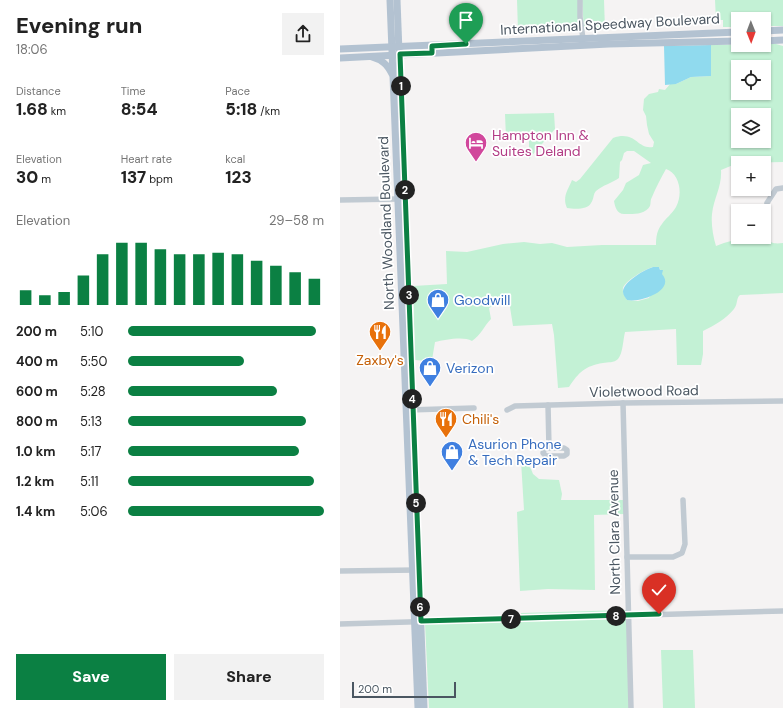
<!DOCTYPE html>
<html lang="en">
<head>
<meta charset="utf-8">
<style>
	:root { --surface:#fff; --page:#f2f2f2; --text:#222; --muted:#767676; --accent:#0b8043 }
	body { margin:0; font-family:"DM Sans",sans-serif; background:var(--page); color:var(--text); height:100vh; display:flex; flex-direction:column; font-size:15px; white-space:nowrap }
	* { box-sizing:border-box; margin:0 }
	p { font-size:13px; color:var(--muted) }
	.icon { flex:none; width:22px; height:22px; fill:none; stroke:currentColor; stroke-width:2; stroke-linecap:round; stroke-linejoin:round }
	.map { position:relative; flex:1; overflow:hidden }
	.panel { display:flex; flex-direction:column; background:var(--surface); width:340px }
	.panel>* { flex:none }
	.needle { width:26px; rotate:179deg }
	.tools { position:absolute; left:391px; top:12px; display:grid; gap:8px }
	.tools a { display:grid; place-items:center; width:40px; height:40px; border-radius:0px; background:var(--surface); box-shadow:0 1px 3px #0004; font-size:20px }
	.scale { position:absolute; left:12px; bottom:10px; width:104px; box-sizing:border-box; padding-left:4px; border:2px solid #4a5661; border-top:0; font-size:11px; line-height:14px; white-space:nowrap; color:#4a5661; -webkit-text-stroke:3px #fff; paint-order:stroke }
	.pin { position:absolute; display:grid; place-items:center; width:34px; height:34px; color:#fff; margin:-41px -17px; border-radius:50% 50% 50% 0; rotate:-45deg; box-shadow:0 0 4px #0007 }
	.pin .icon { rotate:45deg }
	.km { position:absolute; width:20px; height:20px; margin:-10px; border-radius:50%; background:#222; color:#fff; font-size:11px; line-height:20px; text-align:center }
	.round { display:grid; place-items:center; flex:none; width:42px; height:42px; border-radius:0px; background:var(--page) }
	.summary { display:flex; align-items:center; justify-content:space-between; height:68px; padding:0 16px }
	h1 { font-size:22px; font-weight:800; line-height:30px }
	.stats { display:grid; grid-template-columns:repeat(3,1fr); gap:6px; height:68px; padding:4px 16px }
	.stats div { display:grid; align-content:center }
	.stats b { font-size:17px; font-weight:800 }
	.stats small { font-size:11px; font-weight:400 }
	.stats p { font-size:11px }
	.chart { height:112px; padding:8px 16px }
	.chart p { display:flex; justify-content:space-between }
	.chart svg { width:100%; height:72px; margin-top:4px; stroke:var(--accent); stroke-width:6 }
	.cta { display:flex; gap:8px; margin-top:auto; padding:8px 16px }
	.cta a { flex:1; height:46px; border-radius:0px; background:var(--accent); color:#fff; font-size:16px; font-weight:800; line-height:46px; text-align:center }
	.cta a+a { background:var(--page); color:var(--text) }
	ul { padding:0 16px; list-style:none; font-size:13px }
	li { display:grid; grid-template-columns:64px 48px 1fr; align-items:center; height:30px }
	li i { height:10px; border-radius:5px; background:var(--accent) }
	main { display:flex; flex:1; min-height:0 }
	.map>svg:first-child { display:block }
	.green { fill:#c3f1d5; fill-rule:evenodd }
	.water { fill:#90daee }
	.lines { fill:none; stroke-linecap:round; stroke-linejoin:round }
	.minor { stroke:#c1cad2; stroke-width:5.5 }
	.major { stroke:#b3c2d1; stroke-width:7 }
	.route-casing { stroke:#fff; stroke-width:8 }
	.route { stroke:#0b8043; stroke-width:5 }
	.labels { text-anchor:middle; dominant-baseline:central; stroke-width:3.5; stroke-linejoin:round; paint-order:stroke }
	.street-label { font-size:14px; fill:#4a5661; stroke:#fff }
	.hotel-label { font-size:14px; fill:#b23c85; stroke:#fff; text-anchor:start }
	.shop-label { font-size:14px; fill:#366cbe; stroke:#fff; text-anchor:start }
	.food-label { font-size:14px; fill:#c56008; stroke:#fff }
</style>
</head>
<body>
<main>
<section class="panel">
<div class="summary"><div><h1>Evening run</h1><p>18:06</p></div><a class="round"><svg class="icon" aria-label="share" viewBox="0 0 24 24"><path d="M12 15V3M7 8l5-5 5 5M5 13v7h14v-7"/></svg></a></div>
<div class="stats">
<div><p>Distance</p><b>1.68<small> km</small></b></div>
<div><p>Time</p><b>8:54</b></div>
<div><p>Pace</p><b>5:18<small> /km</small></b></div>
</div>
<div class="stats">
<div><p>Elevation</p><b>30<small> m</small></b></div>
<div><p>Heart rate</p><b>137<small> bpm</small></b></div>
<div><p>kcal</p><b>123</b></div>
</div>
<div class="chart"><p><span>Elevation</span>29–58 m</p>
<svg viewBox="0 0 160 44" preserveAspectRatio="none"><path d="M5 44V35M15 44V38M25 44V36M35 44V26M45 44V13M55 44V6M65 44V6M75 44V10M85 44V13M95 44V13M105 44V12M115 44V13M125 44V17M135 44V20M145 44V24M155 44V28"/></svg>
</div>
<ul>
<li><b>200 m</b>5:10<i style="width:96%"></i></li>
<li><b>400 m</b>5:50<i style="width:59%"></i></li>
<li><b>600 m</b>5:28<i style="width:76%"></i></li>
<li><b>800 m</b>5:13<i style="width:91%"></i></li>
<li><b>1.0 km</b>5:17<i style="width:87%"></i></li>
<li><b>1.2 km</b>5:11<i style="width:95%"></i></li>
<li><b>1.4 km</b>5:06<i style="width:100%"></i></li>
</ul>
<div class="cta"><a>Save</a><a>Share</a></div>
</section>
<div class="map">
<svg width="443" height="708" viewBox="0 0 443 708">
	<rect width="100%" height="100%" fill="#f5f3f3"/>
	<!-- green -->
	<g class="green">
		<polygon points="177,0 238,0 240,30 178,32"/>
		<polygon points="242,0 264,0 265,30 244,30"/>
		<polygon points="375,0 443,0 443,26 424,26 424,19 398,19 398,27 383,27 383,20 376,20"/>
		<path d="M424,44h12l7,2v116l-45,1 -17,7c1,17 -7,27 -9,44 -1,10 1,22 4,32 14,-6 33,-10 49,-6 8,3 9,4 18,3v50l-43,2c-4,3 -2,9 -6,14 -8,10 -19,16 -31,22v23l-2,11h-24l-1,-36 -51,3c-2,8 -2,21 -7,27 -4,4 -10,3 -15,4 -18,3 -24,9 -34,24l-11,1 -4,-53 -2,-11 -39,2 -4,-25 -5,2 -1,-3 -3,-2 -7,8 -4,2 2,11c-7,7 -10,16 -19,22 -9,-5 -27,-1 -37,1l-3,18 -5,1 -12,-1 -2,-74 34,-2 -1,-33 21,1 36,-8 21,-2 16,2 12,-1 15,4 35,-2h54c0,-8 1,-15 6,-21 4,-6 10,-10 14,-17 7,-13 4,-33 -10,-38 -5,9 -10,18 -14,28 -2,3 -1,6 -2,9 -5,9 -17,8 -26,8 -7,0 -9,-7 -10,-13l9,-11 3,-7 13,-8 4,-10 8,-2 -17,-12h-7l-3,2 -2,7 -2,2 -1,16c-7,5 -16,7 -23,13 -3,3 -2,8 -5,12 -3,7 -17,6 -24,5 -5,-11 1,-18 5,-28l4,2 4,-3 33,-41c23,-8 24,12 40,9l1,-5 -5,-8 -2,-9 -1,-9 -3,-6 1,-11 5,-5 9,-2 1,-3 6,1 6,-7 5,1 15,-7 20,-1v-31zM398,67h26v26h-26zM398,115h26v26h-26zM313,267h6l3,7 -13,24 -11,3 -11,-1c-2,-4 -5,-7 -4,-12 2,-7 22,-19 30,-21z"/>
		<polygon points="214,113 215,129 189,159 189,138 166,138 165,114"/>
		<polygon points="181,461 188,465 191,469 193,474 199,479 219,480 222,494 221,500 284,500 284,514 254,515 255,590 208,589 180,591 177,512 184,510"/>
		<polygon points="286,610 286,613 181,616 181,613"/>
		<polygon points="287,617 289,708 89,708 85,623"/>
		<polygon points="321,650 353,650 355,708 323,708"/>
	</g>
	<!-- water -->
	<g class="water">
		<polygon points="371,45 371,76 351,77 336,84 325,85 324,46"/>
		<path d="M313,267h6l1,3h3l-1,4c14,16 -21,29 -35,26 -2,-3 -4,-5 -4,-8 0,-10 21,-22 30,-25z"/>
	</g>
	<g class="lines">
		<!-- minor -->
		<g class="minor">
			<polyline points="240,0 240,17 243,39"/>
			<polyline points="0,200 57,199"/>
			<polyline points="427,203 436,189 443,188"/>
			<polyline points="283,403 291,708"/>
			<polyline points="208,405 209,448 204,449 203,453 206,456 224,456 227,454 227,450 224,448 209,448"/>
			<polyline points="68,410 134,408"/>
			<polyline points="167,410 175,406 283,403 443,401"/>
			<polyline points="287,557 333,557 342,553 345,544 343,500"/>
			<polyline points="0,571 77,570"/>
			<polyline points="0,624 443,611"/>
		</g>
		<!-- major -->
		<g class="major">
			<polyline points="50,0 78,708"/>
			<polyline points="57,0 84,708"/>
			<polyline points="424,31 443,30"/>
			<polyline points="424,41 443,40"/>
			<polyline points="0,49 398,32"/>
			<path d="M32,57c10,3 15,7 20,17"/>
			<polyline points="0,58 269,44 398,41"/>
		</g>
	</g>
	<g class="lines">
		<!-- route casing -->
		<g class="route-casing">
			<polyline id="route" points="126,44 92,46 92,53 60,54 81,621 319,614"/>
		</g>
		<!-- route -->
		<use href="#route" class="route"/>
	</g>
	<!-- icons -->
	<defs>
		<g id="hotel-pin" transform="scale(1.15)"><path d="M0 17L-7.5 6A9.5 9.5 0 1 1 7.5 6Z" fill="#d1479c" stroke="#fff"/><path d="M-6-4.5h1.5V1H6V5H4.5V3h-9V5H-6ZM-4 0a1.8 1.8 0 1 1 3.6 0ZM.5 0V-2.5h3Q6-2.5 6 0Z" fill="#fff"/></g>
		<g id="shop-pin" transform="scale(1.15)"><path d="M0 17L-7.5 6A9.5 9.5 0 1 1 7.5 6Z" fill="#3f7fe0" stroke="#fff"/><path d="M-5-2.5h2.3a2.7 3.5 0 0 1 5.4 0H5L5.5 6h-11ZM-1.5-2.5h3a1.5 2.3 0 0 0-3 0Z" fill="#fff"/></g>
		<g id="restaurant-pin" transform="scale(1.15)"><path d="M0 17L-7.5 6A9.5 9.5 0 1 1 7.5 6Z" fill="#e8710a" stroke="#fff"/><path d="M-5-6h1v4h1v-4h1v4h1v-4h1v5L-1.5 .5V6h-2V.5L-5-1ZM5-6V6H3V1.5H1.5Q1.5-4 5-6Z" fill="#fff"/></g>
	</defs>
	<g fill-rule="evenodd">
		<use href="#hotel-pin" x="136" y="143"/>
		<use href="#shop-pin" x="98" y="300"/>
		<use href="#restaurant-pin" x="40" y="332"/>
		<use href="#shop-pin" x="90" y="368"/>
		<use href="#restaurant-pin" x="106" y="419"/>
		<use href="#shop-pin" x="112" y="452"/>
	</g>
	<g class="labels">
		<!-- street labels -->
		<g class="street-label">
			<text transform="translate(270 24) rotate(-3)">International Speedway Boulevard</text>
			<text transform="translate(46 223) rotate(-92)">North Woodland Boulevard</text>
			<text transform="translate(304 391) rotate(-1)">Violetwood Road</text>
			<text transform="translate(274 532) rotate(-91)">North Clara Avenue</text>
		</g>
		<!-- hotel labels -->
		<g class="hotel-label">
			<text x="152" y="135">Hampton Inn &amp;<tspan x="152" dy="16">Suites Deland</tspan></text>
		</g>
		<!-- shop labels -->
		<g class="shop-label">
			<text x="114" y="300">Goodwill</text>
			<text x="106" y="368">Verizon</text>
			<text x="128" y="444">Asurion Phone<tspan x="128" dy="16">&amp; Tech Repair</tspan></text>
		</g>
		<!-- food labels -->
		<g class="food-label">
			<text x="40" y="360">Zaxby's</text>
			<text x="122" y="419" text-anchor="start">Chili's</text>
		</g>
	</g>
</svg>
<div class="tools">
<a><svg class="needle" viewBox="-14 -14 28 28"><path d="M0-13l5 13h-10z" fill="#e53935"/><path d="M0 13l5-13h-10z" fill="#767676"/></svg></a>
<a><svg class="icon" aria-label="locate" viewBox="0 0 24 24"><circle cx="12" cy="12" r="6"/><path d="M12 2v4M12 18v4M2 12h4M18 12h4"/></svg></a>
<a><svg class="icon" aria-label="layers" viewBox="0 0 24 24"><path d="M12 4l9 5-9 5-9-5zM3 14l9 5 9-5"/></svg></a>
<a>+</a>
<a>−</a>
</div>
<div class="scale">200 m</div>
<div class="pin" style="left:126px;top:44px;background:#1e9e55"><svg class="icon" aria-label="arrive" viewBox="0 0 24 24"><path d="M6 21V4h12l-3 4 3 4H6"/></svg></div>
<div class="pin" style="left:319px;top:614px;background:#d93025"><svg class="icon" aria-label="check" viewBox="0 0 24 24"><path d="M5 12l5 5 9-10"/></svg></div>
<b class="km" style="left:61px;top:86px">1</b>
<b class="km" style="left:65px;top:190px">2</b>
<b class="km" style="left:69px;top:295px">3</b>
<b class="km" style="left:72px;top:399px">4</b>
<b class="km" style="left:76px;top:503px">5</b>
<b class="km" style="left:80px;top:607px">6</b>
<b class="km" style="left:171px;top:619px">7</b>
<b class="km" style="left:276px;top:616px">8</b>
</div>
</main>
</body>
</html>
